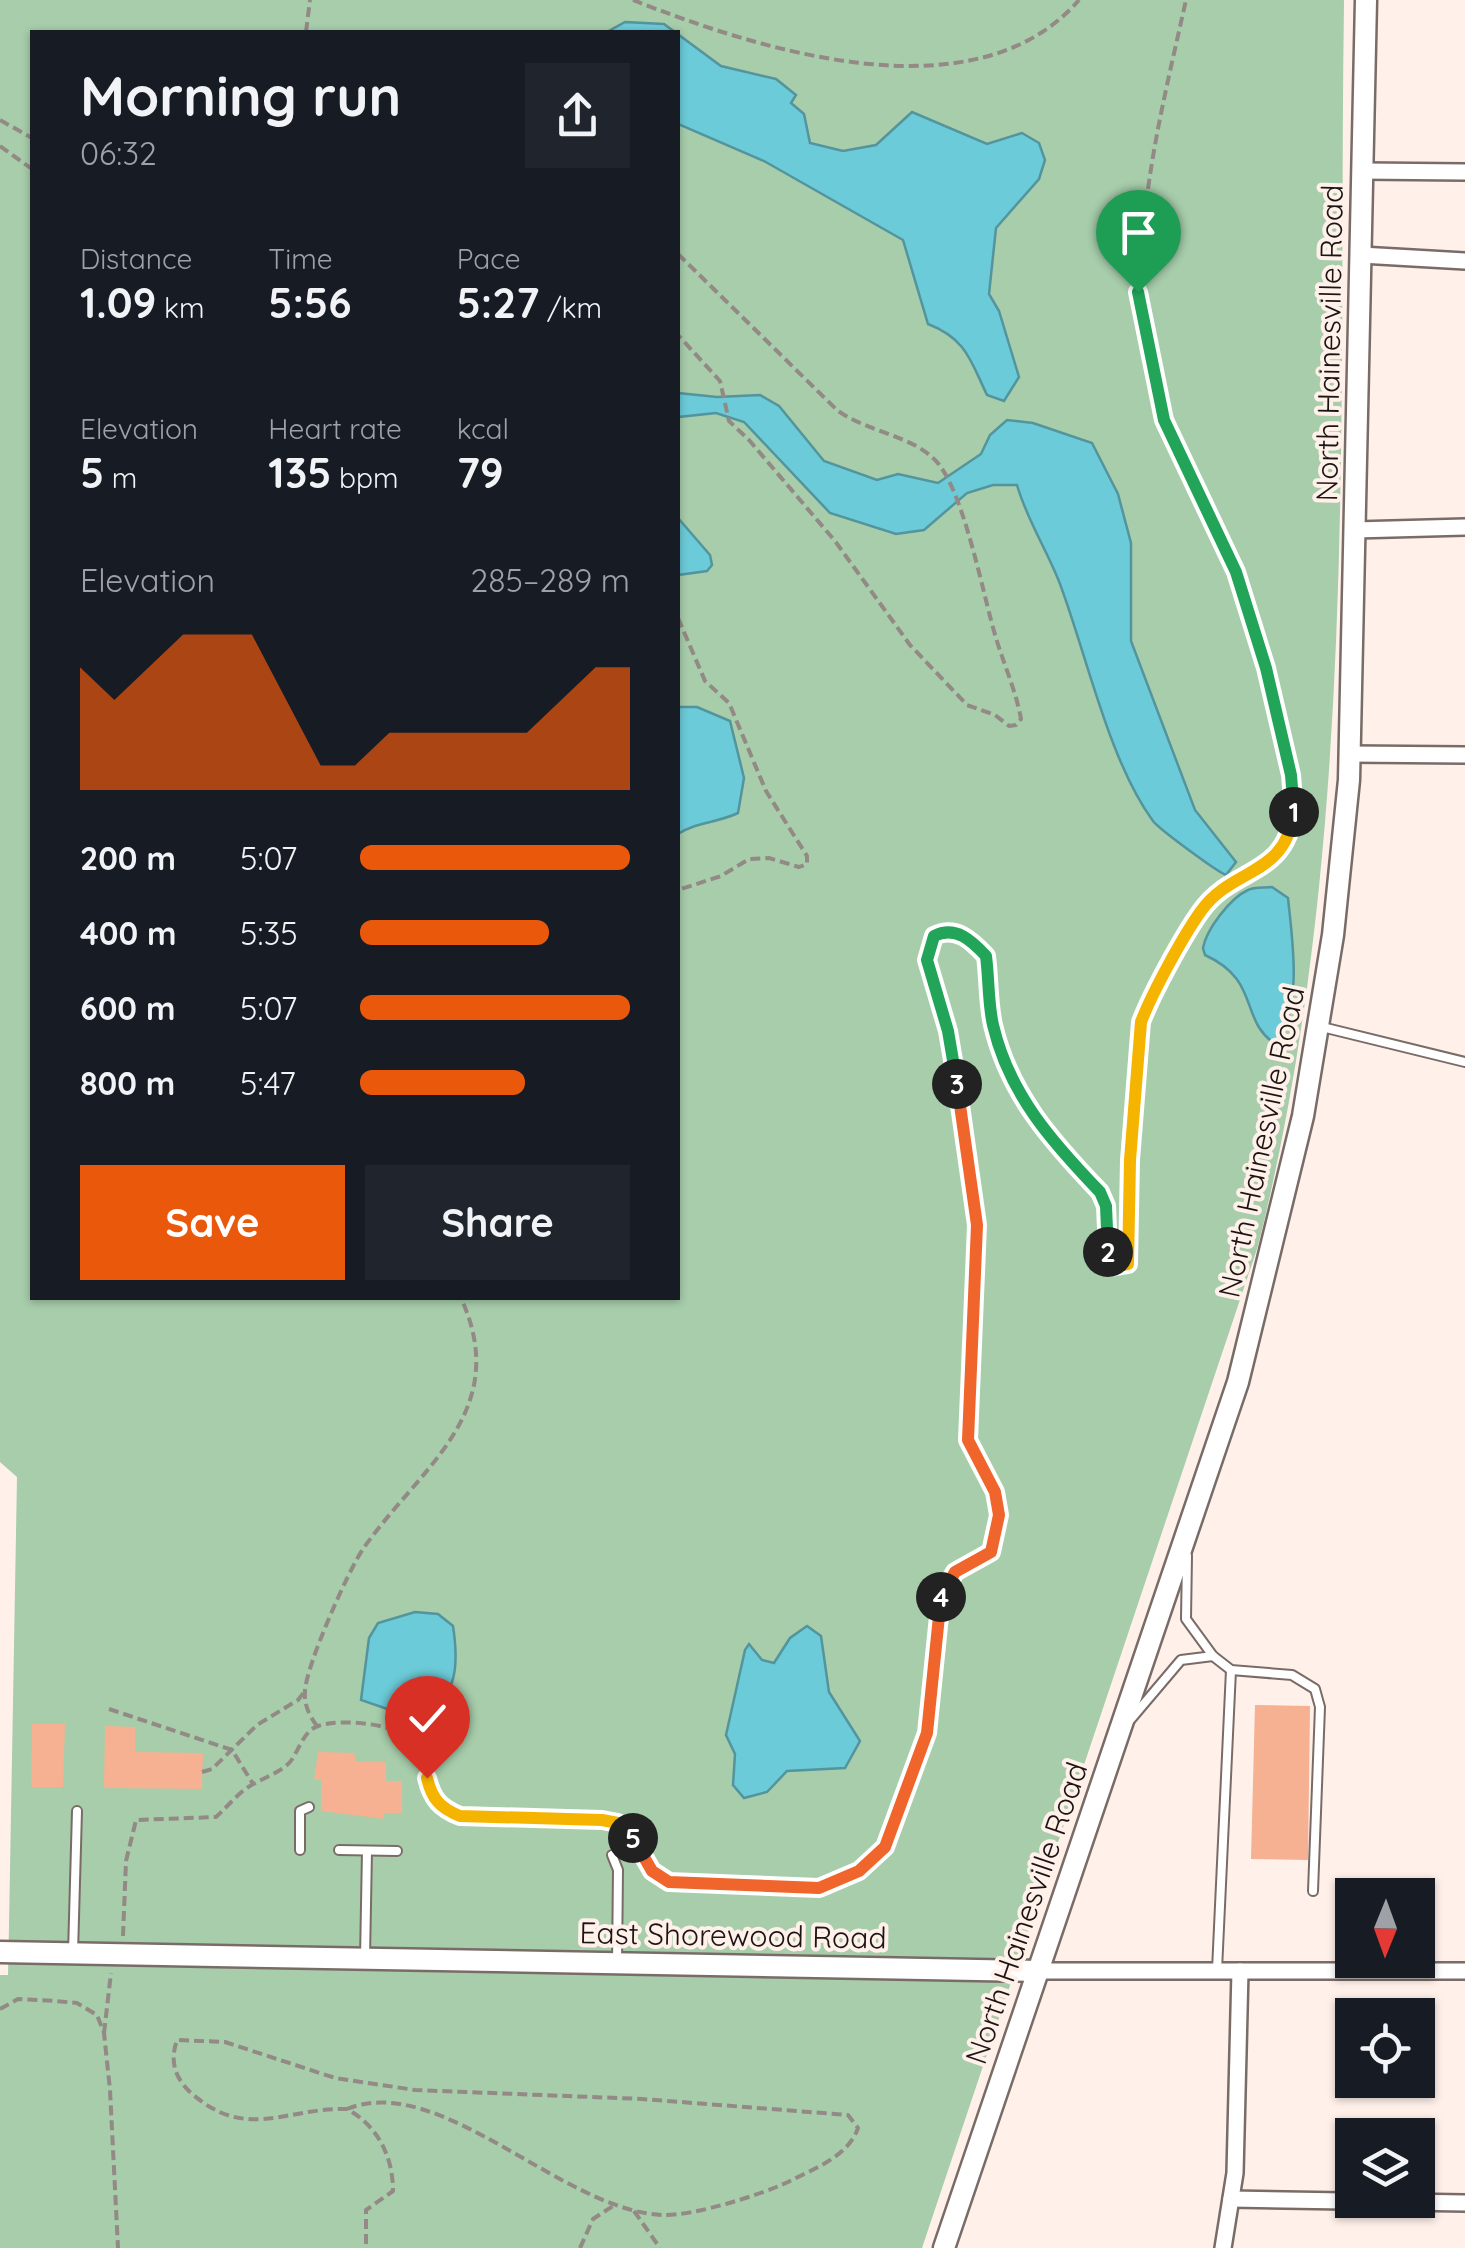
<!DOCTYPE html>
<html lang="en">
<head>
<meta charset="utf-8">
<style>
	:root { --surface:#171b24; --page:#20242c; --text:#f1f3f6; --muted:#9ea1a6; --accent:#ea580c }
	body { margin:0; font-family:Quicksand,sans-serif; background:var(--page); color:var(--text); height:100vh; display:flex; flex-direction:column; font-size:38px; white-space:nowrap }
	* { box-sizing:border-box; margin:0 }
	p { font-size:32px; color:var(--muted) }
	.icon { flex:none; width:55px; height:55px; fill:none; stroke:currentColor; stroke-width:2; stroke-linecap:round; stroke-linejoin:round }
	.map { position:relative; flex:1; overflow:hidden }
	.side { position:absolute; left:30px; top:30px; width:650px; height:1270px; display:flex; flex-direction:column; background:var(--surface); border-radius:0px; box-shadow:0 2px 8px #0004 }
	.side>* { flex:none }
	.needle { width:65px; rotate:181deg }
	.fabs { position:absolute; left:1335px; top:1878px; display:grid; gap:20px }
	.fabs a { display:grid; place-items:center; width:100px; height:100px; border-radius:0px; background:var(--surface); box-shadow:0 2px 8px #0004; font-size:50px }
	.pin { position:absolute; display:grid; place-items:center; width:85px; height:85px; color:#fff; margin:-102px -42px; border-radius:50% 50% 50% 0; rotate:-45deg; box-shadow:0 0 10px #0007 }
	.pin .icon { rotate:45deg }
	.km { position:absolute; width:50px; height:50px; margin:-25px; border-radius:50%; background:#222; color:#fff; font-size:28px; line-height:50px; text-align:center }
	.round { display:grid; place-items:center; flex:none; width:105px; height:105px; border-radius:0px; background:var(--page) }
	.overview { display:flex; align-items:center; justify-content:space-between; height:170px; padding:0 50px }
	h1 { font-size:55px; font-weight:700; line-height:75px }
	.figures { display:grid; grid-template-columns:repeat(3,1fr); gap:15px; height:170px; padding:10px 50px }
	.figures div { display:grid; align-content:center }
	.figures b { font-size:42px; font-weight:700 }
	.figures small { font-size:28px; font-weight:400 }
	.figures p { font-size:28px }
	.chart { height:280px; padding:20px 50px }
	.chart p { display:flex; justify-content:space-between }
	.chart svg { width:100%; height:180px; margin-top:10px; fill:var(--accent); opacity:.7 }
	.cta { display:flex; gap:20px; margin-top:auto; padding:20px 50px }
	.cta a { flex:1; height:115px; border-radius:0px; background:var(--accent); color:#fff; font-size:40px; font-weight:700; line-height:115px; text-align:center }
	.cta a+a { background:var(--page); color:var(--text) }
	ul { padding:0 50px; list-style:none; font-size:32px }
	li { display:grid; grid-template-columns:160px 120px 1fr; align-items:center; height:75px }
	li i { height:25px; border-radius:12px; background:var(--accent) }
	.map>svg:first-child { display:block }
	.green { fill:#a7cdab; fill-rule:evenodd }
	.water { fill:#6ccbd8; stroke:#53949d; stroke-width:2.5 }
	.building { fill:#f5b191 }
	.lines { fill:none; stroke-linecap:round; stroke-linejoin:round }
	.lane-casing { stroke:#796c67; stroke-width:12 }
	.street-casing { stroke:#796c67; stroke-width:20 }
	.secondary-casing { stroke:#796c67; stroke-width:25 }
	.path { stroke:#938985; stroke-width:4; stroke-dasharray:10 5; stroke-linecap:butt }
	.lane { stroke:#fff; stroke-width:8 }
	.street { stroke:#fff; stroke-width:15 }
	.secondary { stroke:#fff; stroke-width:20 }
	.split-1-casing { stroke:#fff; stroke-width:20 }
	.split-2-casing { stroke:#fff; stroke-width:20 }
	.split-3-casing { stroke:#fff; stroke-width:20 }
	.split-4-casing { stroke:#fff; stroke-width:20 }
	.split-5-casing { stroke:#fff; stroke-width:20 }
	.split-6-casing { stroke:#fff; stroke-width:20 }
	.split-1 { stroke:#22a559; stroke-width:12 }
	.split-2 { stroke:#f5b400; stroke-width:12 }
	.split-3 { stroke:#22a559; stroke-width:12 }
	.split-4 { stroke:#f0652b; stroke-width:12 }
	.split-5 { stroke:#f0652b; stroke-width:12 }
	.split-6 { stroke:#f5b400; stroke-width:12 }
	.labels { text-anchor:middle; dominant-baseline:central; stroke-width:8; stroke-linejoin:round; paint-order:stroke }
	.street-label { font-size:30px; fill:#1a1513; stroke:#fff0ea }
</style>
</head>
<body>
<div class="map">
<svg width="1465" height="2248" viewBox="0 0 1465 2248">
	<rect width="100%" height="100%" fill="#fff0ea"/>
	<!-- green -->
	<path class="green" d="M0,0h1344c-6,415 15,842 -86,1246l-336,1002h-922v-273h8l1,-49 8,-449 -17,-15zM32,32h646v1266h-646z"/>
	<!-- water -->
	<g class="water">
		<path d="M625,22l39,2 57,42 55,13 20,16 -5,8 13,11 6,29 33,8 33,-6 36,-33 75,32 35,-11 17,10 6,17 -6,19 -43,49 -7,66 10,17 20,66 -15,24 -17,-6c-16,-33 -20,-56 -59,-71l-25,-84 -139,-79 -86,-37v-92h-71z"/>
		<path d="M678,393l39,4 43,-2 19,11 45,55 53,19 21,-6 40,9 43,-29 9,-19 17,-15 26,3 59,20 26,51 13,49v98l64,169 41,52 -10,13c-10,-4 -67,-46 -73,-54 -44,-60 -66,-165 -93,-237 -13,-34 -33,-64 -43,-99h-24l-26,8 -43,37 -28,4 -66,-21 -86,-91 -28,-9 -38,4z"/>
		<polygon points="678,518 710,555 712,565 707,571 678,575"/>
		<path d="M678,707h19l33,14 14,57 -6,35c-21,10 -42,9 -60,21z"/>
		<path d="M1272,887l16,11c5,48 14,103 -11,147 -39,-24 -15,-64 -72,-90l-2,-7c3,-18 27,-50 45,-58 6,-3 17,-2 24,-3z"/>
		<path d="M415,1612l23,2 15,12c5,33 6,67 -25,87l-35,-2 -32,-11 8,-62 9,-15z"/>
		<polygon points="807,1626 821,1636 829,1692 860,1741 845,1768 787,1771 767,1792 744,1798 733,1785 735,1754 726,1735 745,1650 749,1644 762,1660 774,1663 790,1638"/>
	</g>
	<!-- building -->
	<g class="building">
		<polygon points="1255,1705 1310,1706 1308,1860 1251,1859"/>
		<polygon points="32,1724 65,1724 63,1787 31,1787"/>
		<polygon points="105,1726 135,1727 135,1752 203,1753 202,1789 104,1788"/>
		<polygon points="318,1752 355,1753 355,1761 386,1762 386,1781 402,1781 402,1813 384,1813 384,1819 321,1811 321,1780 314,1780"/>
	</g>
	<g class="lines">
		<!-- lane casing -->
		<g class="lane-casing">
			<g id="lane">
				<polyline points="1318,1026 1465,1062"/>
				<polyline points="1187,1556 1186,1619 1213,1656 1231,1670 1292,1675 1315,1689 1320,1707 1313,1891"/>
				<polyline points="1131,1719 1181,1660 1213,1656"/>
				<polyline points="300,1850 300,1811 309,1807"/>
				<polyline points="339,1850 397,1851"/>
				<polyline points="612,1855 618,1870 617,1963"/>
				<polyline points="73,1953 77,1811"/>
				<polyline points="365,1958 367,1851"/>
				<polyline points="1217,1970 1231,1670"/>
			</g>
		</g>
		<!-- street casing -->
		<g class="street-casing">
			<g id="street">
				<polyline points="1362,171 1465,172"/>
				<polyline points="1361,255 1465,261"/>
				<polyline points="1355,530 1465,527"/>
				<polyline points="1349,754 1465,755"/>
				<polyline points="1038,1971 1465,1971"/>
				<polyline points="1231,2199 1465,2203"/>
				<polyline points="1223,2248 1235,2173 1240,1971"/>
			</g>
		</g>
		<!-- secondary casing -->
		<g class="secondary-casing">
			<g id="secondary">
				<polyline points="0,1952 1038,1971"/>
				<polyline points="944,2248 1238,1382 1303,1116 1333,935 1349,780 1366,0"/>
			</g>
		</g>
		<!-- path -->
		<g class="path">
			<path d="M633,0c124,49 342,120 446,0"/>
			<polyline points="306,32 310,0"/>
			<polyline points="0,120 32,138"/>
			<polyline points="0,146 32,169"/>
			<path d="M678,254l159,156c28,21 70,24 96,48 30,26 50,138 63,180 8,27 20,53 25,81l-5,6 -7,1 -14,-11 -28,-10 -57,-60 -75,-104 -86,-101 -20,-19 -9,-40 -42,-46"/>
			<polyline points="678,618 705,681 729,703 766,791 807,856 807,864 799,867 769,858 749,859 721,876 678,890"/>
			<polyline points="109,1709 232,1750 253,1784"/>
			<path d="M317,1726c-8,-11 -13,-21 -12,-35 1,-25 43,-120 58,-142 57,-82 150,-137 98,-251"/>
			<polyline points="202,1772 212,1769 257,1725 298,1700 305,1691"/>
			<path d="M123,1936l3,-75 10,-41 80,-3c10,-9 18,-19 28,-27 14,-11 34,-15 46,-28 9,-11 13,-31 28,-36 23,-8 89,-3 100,22 12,29 9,56 42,68l158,7c24,15 25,44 51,60 77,8 180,28 225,-52l39,-125 6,-102 5,-17 11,-15 36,-20 8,-37 -4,-23 -27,-52 9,-215 -29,-194 -21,-70 8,-26c21,-10 37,6 51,21 8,54 10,107 42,155 19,29 68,64 78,95 7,20 -2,43 5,61l9,1 11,-13 -1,-94 11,-139c10,-28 43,-90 61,-113 27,-35 82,-37 90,-85 5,-30 -3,-59 -9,-89 -10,-55 -26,-117 -49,-167 -25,-54 -59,-108 -76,-165 -39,-133 -1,-272 28,-403"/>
			<polyline points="0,2009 18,1999 55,2001 77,2003 97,2015 104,2033 110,2090 118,2248"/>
			<polyline points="104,2033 111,1973"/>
			<path d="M347,2109c93,-38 217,103 316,106 31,1 97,-20 125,-33 25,-13 60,-25 70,-54l-10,-13 -206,-16 -227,-9 -80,-12 -110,-36 -48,-2c-7,20 -3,36 12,51 56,52 97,16 158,18 31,17 46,48 46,82l-27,19v38"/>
			<polyline points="634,2211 660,2248"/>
			<polyline points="580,2248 593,2219 616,2204"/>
		</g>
		<!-- lane -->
		<use href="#lane" class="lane"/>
		<!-- street -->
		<use href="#street" class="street"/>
		<!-- secondary -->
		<use href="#secondary" class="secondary"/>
	</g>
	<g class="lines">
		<!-- split-1 casing -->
		<g class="split-1-casing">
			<polyline id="split-1" points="1138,292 1164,420 1236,572 1266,668 1291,775 1294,812"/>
		</g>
		<!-- split-2 casing -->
		<g class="split-2-casing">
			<path id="split-2" d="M1108,1252l3,15 17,-3 2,-104 11,-138c11,-29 42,-86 60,-111 32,-45 84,-33 93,-99"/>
		</g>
		<!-- split-3 casing -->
		<g class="split-3-casing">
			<path id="split-3" d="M957,1084l-9,-53 -21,-71 7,-24c22,-11 38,5 52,20 3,23 2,47 7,69 16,69 59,117 107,167l6,14 2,46"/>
		</g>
		<!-- split-4 casing -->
		<g class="split-4-casing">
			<polyline id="split-4" points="941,1597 955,1572 991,1552 999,1515 995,1492 968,1440 977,1225 957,1084"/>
		</g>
		<!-- split-5 casing -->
		<g class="split-5-casing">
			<polyline id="split-5" points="633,1838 652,1871 669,1882 819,1888 859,1871 885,1847 927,1733 941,1597"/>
		</g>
		<!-- split-6 casing -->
		<g class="split-6-casing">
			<path id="split-6" d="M427,1778c5,21 13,30 33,38l142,4 16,3 15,15"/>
		</g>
		<!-- split-1 -->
		<use href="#split-1" class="split-1"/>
		<!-- split-2 -->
		<use href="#split-2" class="split-2"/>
		<!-- split-3 -->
		<use href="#split-3" class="split-3"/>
		<!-- split-4 -->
		<use href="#split-4" class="split-4"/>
		<!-- split-5 -->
		<use href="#split-5" class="split-5"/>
		<!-- split-6 -->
		<use href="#split-6" class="split-6"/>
	</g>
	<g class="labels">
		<!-- street labels -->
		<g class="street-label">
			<text transform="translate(1329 343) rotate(-89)">North Hainesville Road</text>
			<text transform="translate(1261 1142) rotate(-78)">North Hainesville Road</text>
			<text transform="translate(1026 1913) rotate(-71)">North Hainesville Road</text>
			<text transform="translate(733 1935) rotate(1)">East Shorewood Road</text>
		</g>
	</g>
</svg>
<div class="fabs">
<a><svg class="needle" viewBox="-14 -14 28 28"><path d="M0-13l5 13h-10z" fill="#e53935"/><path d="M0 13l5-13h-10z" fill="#9ea1a6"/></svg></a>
<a><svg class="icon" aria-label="locate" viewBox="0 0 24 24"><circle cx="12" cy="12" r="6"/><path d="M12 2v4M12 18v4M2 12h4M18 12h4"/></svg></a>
<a><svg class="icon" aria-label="layers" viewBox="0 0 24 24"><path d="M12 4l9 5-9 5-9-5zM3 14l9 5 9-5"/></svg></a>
</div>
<div class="pin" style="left:1138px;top:292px;background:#1e9e55"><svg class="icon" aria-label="arrive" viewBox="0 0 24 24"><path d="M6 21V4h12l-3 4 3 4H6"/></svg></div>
<div class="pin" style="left:427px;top:1778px;background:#d93025"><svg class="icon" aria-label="check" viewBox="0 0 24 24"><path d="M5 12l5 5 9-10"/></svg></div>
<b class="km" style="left:1294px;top:812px">1</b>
<b class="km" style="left:1108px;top:1252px">2</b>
<b class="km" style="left:957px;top:1084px">3</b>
<b class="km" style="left:941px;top:1597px">4</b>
<b class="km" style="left:633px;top:1838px">5</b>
<section class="side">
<div class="overview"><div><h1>Morning run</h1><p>06:32</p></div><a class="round"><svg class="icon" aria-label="share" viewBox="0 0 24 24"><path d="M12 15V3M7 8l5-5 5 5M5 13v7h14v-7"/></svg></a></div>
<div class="figures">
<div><p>Distance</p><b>1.09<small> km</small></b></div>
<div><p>Time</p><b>5:56</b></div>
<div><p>Pace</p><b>5:27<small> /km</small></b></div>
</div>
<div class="figures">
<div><p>Elevation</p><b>5<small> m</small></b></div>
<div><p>Heart rate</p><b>135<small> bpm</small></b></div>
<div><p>kcal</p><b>79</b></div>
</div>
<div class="chart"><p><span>Elevation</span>285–289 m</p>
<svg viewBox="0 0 160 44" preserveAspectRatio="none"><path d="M0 44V14L10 22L20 14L30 6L40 6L50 6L60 22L70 38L80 38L90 30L100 30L110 30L120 30L130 30L140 22L150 14L160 14V44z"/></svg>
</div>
<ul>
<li><b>200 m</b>5:07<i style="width:100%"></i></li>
<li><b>400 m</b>5:35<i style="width:70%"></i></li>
<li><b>600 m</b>5:07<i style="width:100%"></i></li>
<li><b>800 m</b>5:47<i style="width:61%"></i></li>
</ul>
<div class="cta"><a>Save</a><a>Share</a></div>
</section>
</div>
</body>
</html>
